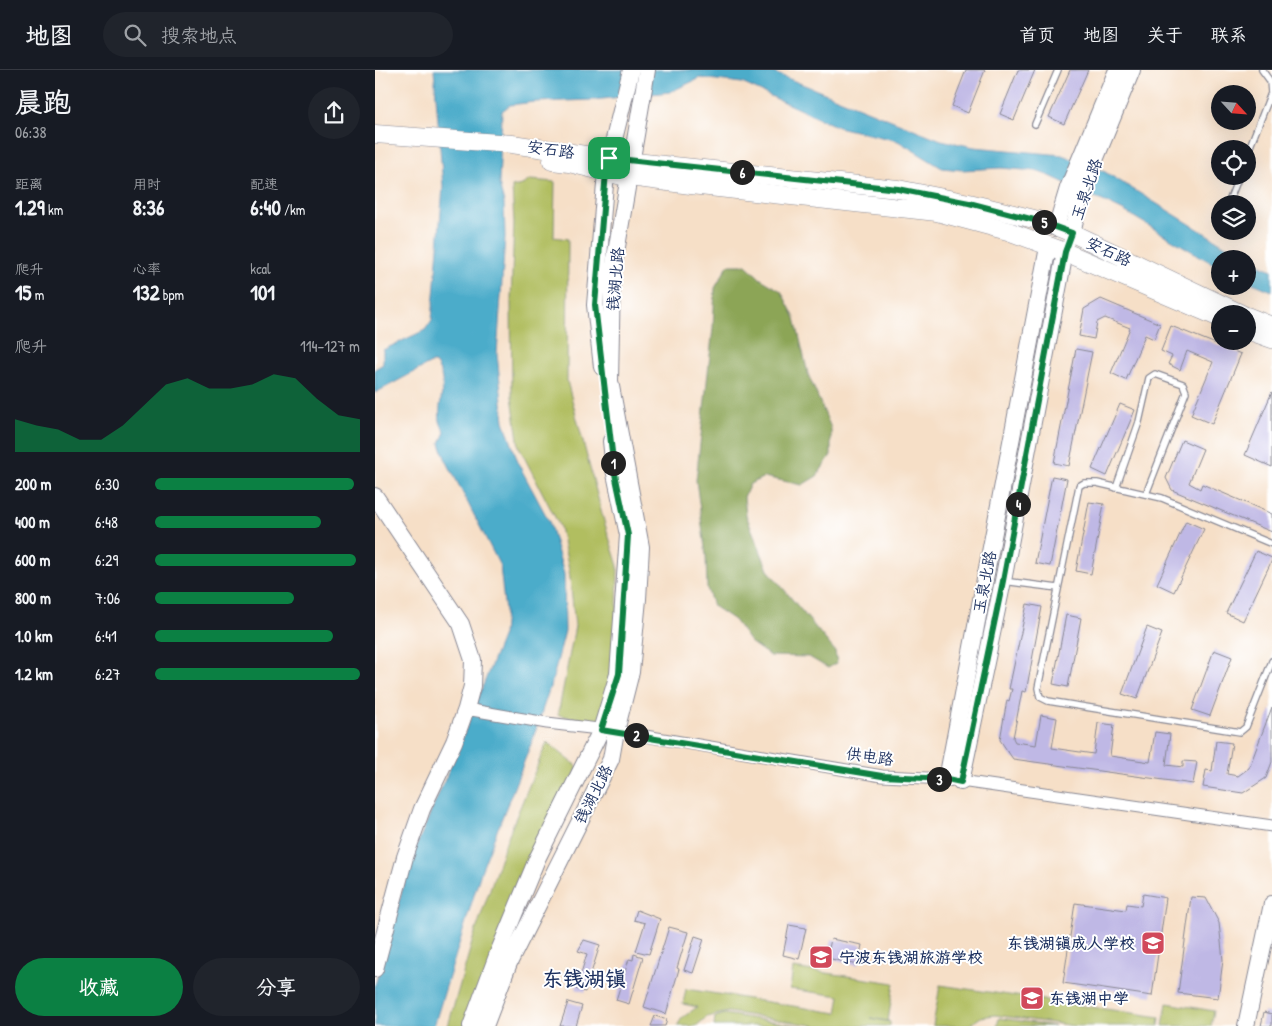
<!DOCTYPE html>
<html lang="zh">
<head>
<meta charset="utf-8">
<style>
	:root { --surface:#171b24; --page:#20242c; --text:#f1f3f6; --muted:#9ea1a6; --line:#363941; --accent:#0b8043 }
	body { margin:0; font-family:"Patrick Hand","LXGW WenKai TC",sans-serif; background:var(--page); color:var(--text); height:100vh; display:flex; flex-direction:column; font-size:19px; white-space:nowrap }
	* { box-sizing:border-box; margin:0 }
	p { font-size:16px; color:var(--muted) }
	.icon { flex:none; width:28px; height:28px; fill:none; stroke:currentColor; stroke-width:2; stroke-linecap:round; stroke-linejoin:round }
	.map { position:relative; flex:1; overflow:hidden }
	.panel { display:flex; flex-direction:column; background:var(--surface); width:375px }
	.panel>* { flex:none }
	.needle { width:32px; rotate:116deg }
	.fabs { position:absolute; left:836px; top:15px; display:grid; gap:10px }
	.fabs a { display:grid; place-items:center; width:45px; height:45px; border-radius:50%; background:var(--surface); box-shadow:0 5px 20px #0002; font-size:25px }
	.pin { position:absolute; display:grid; place-items:center; width:42px; height:42px; color:#fff; margin:-21px; border-radius:10px; box-shadow:0 2px 8px #0006 }
	.km { position:absolute; width:25px; height:25px; margin:-12px; border-radius:50%; background:#222; color:#fff; font-size:14px; line-height:25px; text-align:center }
	.round { display:grid; place-items:center; flex:none; width:52px; height:52px; border-radius:26px; background:var(--page) }
	.head { display:flex; align-items:center; justify-content:space-between; height:85px; padding:0 15px }
	h1 { font-size:28px; font-weight:700; line-height:38px }
	.figures { display:grid; grid-template-columns:repeat(3,1fr); gap:8px; height:85px; padding:5px 15px }
	.figures div { display:grid; align-content:center }
	.figures b { font-size:21px; font-weight:700 }
	.figures small { font-size:14px; font-weight:400 }
	.figures p { font-size:14px }
	.chart { height:140px; padding:10px 15px }
	.chart p { display:flex; justify-content:space-between }
	.chart svg { width:100%; height:90px; margin-top:5px; fill:var(--accent); opacity:.7 }
	.cta { display:flex; gap:10px; margin-top:auto; padding:10px 15px }
	.cta a { flex:1; height:58px; border-radius:30px; background:var(--accent); color:#fff; font-size:20px; font-weight:700; line-height:58px; text-align:center }
	.cta a+a { background:var(--page); color:var(--text) }
	ul { padding:0 15px; list-style:none; font-size:16px }
	li { display:grid; grid-template-columns:80px 60px 1fr; align-items:center; height:38px }
	li i { height:12px; border-radius:6px; background:var(--accent) }
	header { display:flex; align-items:center; gap:30px; box-sizing:border-box; height:70px; padding:0 25px; background:var(--surface); border-bottom:1px solid var(--line) }
	header strong { font-size:24px }
	nav { display:flex; gap:28px; margin-inline-start:auto; font-size:18px }
	.search { width:350px; height:45px; background:var(--page); display:flex; align-items:center; gap:12px; box-sizing:border-box; padding:0 18px; border-radius:28px; color:var(--muted); font-size:19px }
	main { display:flex; flex:1; min-height:0 }
	.map>svg:first-child { display:block }
	.green { fill:#b1be60; stroke:#66765f }
	.forest { fill:#8ca556; stroke:#546a5a }
	.water { fill:#4bacca; stroke:#336e94 }
	.building { fill:#bfb8e5 }
	.lines { fill:none; stroke-linecap:round; stroke-linejoin:round }
	.lane-casing { stroke:#888792; stroke-width:8 }
	.street-casing { stroke:#888792; stroke-width:13 }
	.secondary-casing { stroke:#888792; stroke-width:18 }
	.primary-casing { stroke:#888792; stroke-width:19 }
	.lane { stroke:#fff; stroke-width:5.5 }
	.street { stroke:#fff; stroke-width:11 }
	.secondary { stroke:#fff; stroke-width:16 }
	.primary { stroke:#fff; stroke-width:18 }
	.route-casing { stroke:#fff; stroke-width:10 }
	.route { stroke:#0b8043; stroke-width:6 }
	.labels { text-anchor:middle; dominant-baseline:central; stroke-width:4; stroke-linejoin:round; paint-order:stroke }
	.street-label { font-size:16px; fill:#1b2f5e; stroke:#fff }
	.poi-label { font-size:16px; font-weight:bold; fill:#1b2f5e; stroke:#fff; text-anchor:start }
	.district-label { font-size:21px; font-weight:bold; fill:#1b2f5e; stroke:#fff }
</style>
</head>
<body>
<header>
<strong>地图</strong>
<div class="search"><svg class="icon" aria-label="search" viewBox="0 0 24 24"><circle cx="10" cy="10" r="6"/><path d="M15 15l6 6"/></svg>搜索地点</div>
<nav><a>首页</a><a>地图</a><a>关于</a><a>联系</a></nav>
</header>
<main>
<section class="panel">
<div class="head"><div><h1>晨跑</h1><p>06:38</p></div><a class="round"><svg class="icon" aria-label="share" viewBox="0 0 24 24"><path d="M12 15V3M7 8l5-5 5 5M5 13v7h14v-7"/></svg></a></div>
<div class="figures">
<div><p>距离</p><b>1.29<small> km</small></b></div>
<div><p>用时</p><b>8:36</b></div>
<div><p>配速</p><b>6:40<small> /km</small></b></div>
</div>
<div class="figures">
<div><p>爬升</p><b>15<small> m</small></b></div>
<div><p>心率</p><b>132<small> bpm</small></b></div>
<div><p>kcal</p><b>101</b></div>
</div>
<div class="chart"><p><span>爬升</span>114–127 m</p>
<svg viewBox="0 0 160 44" preserveAspectRatio="none"><path d="M0 44V28L10 31L20 33L30 38L40 38L50 31L60 21L70 11L80 8L90 13L100 13L110 11L120 6L130 8L140 18L150 26L160 28V44z"/></svg>
</div>
<ul>
<li><b>200 m</b>6:30<i style="width:97%"></i></li>
<li><b>400 m</b>6:48<i style="width:81%"></i></li>
<li><b>600 m</b>6:29<i style="width:98%"></i></li>
<li><b>800 m</b>7:06<i style="width:68%"></i></li>
<li><b>1.0 km</b>6:41<i style="width:87%"></i></li>
<li><b>1.2 km</b>6:27<i style="width:100%"></i></li>
</ul>
<div class="cta"><a>收藏</a><a>分享</a></div>
</section>
<div class="map">
<svg width="897" height="956" viewBox="0 0 897 956">
	<rect width="100%" height="100%" fill="#fff"/>
	<filter id="ink" filterUnits="userSpaceOnUse"><feTurbulence type="fractalNoise" baseFrequency=".02" numOctaves="2"/><feDisplacementMap in="SourceGraphic" scale="10" xChannelSelector="R" yChannelSelector="G"/><feConvolveMatrix kernelMatrix="1 2 1 2 8 2 1 2 1" color-interpolation-filters="sRGB"/></filter>
	<filter id="wash" filterUnits="userSpaceOnUse"><feTurbulence type="fractalNoise" baseFrequency=".0096" numOctaves="4" result="noise"/><feDisplacementMap in="SourceGraphic" scale="20" xChannelSelector="R" yChannelSelector="G"/><feGaussianBlur stdDeviation="1.12" result="paint"/><feColorMatrix in="noise" values="0 0 0 0 0 0 0 0 0 0 0 0 0 0 0 0 0 1.4 0 .05"/><feComposite in="paint" operator="in"/></filter>
	<g filter="url(#wash)">
		<rect width="100%" height="100%" fill="#f6dfc7"/>
		<!-- green -->
		<g class="green">
			<polygon points="155,110 180,112 179,167 193,169 192,311 229,451 243,496 240,656 183,645 200,556 194,500 185,457 144,377 137,326 136,230 139,153 137,117 147,115"/>
			<polygon points="172,672 203,697 89,956 73,956 98,869 132,769"/>
			<polygon points="418,898 519,913 513,951 496,948 515,952 515,956 443,956 353,942 332,947 321,956 302,956 307,948 322,937 308,934 311,919 462,943 465,926 415,919"/>
			<polygon points="565,915 785,947 784,956 699,956 620,945 606,947 593,956 558,956"/>
			<polygon points="792,933 839,941 836,956 788,956"/>
			<polygon points="350,944 426,956 339,956 340,947"/>
			<polygon points="624,948 680,956 622,956"/>
		</g>
		<!-- forest -->
		<polygon class="forest" points="353,195 371,195 386,209 406,221 420,248 433,304 456,358 456,385 442,406 427,415 389,407 375,414 369,427 371,445 393,500 460,581 462,593 453,598 434,587 395,586 375,572 359,550 338,536 332,518 331,486 321,410 338,258 340,218"/>
		<!-- water -->
		<g class="water">
			<path d="M59,0h333l174,70 33,7 88,8 43,17 142,87h-27v9l-96,-57 -74,-35 -14,-5 -35,-3 -39,2 -20,-2 -44,-27 -60,-14 -96,-44 -42,-5 -30,14 -77,8 -59,2 -24,3 -8,6 -3,73 5,19 1,34 -8,117 7,67 15,44 30,56 15,53 1,57 -12,47 -22,66 -49,125 -48,157h-59v-40l9,-35 29,-97 45,-105 45,-114 2,-23 -5,-46 -55,-108 -5,-15 5,-11c-2,-3 -4,-7 -5,-11 -3,-21 10,-38 -5,-58h-4l-56,30v-24l8,-5v-14l42,-20 7,-10 11,-133z"/>
			<polygon points="873,189 897,200 897,221 873,211"/>
		</g>
		<g id="blocks">
			<!-- building -->
			<g class="building">
				<polygon points="591,0 610,0 593,43 577,36"/>
				<polygon points="643,0 660,0 639,50 625,44"/>
				<polygon points="695,0 713,0 689,54 674,47"/>
				<polygon points="726,229 785,254 779,269 770,265 751,310 736,303 755,258 730,248 722,252 719,269 704,266 709,239"/>
				<polygon points="796,256 866,284 837,354 816,345 838,292 812,281 805,300 793,294 797,286 786,281"/>
				<polygon points="701,279 717,282 694,396 679,393"/>
				<polygon points="897,322 897,397 870,385"/>
				<polygon points="745,334 760,340 732,406 717,399"/>
				<polygon points="807,370 828,379 814,413 825,419 827,414 897,444 897,462 797,420 791,408"/>
				<polygon points="677,406 692,409 675,496 660,493"/>
				<polygon points="714,432 729,434 716,504 701,501"/>
				<polygon points="811,451 829,459 799,522 782,514"/>
				<polygon points="881,481 897,488 897,490 868,551 851,543"/>
				<polygon points="652,534 667,537 651,622 647,621 638,668 640,672 661,675 666,645 682,648 677,678 719,684 723,653 739,655 735,686 775,692 780,662 795,664 791,695 808,697 808,691 822,692 818,714 638,689 625,670 632,630 634,631 637,619 634,619"/>
				<polygon points="691,545 706,548 693,617 678,614"/>
				<polygon points="772,557 787,563 762,629 747,624"/>
				<polygon points="839,580 857,587 835,646 817,640"/>
				<polygon points="897,637 897,692 891,708 868,723 828,717 831,700 837,701 841,671 857,673 852,704 863,706 874,698"/>
				<polygon points="768,824 791,828 777,926 688,913 700,833 751,840 752,834 766,836"/>
				<polygon points="816,827 831,828 844,853 848,890 843,928 803,923"/>
				<polygon points="262,840 285,849 274,884 261,881 270,853 259,850"/>
				<polygon points="414,855 431,858 424,889 408,885"/>
				<polygon points="294,857 313,862 302,898 304,899 291,944 269,937"/>
				<polygon points="320,866 329,869 318,903 309,900"/>
				<polygon points="456,869 487,875 483,895 452,888"/>
				<polygon points="209,870 225,875 210,922 201,919 212,884 203,881"/>
				<polygon points="259,884 268,887 254,934 241,930 254,889 258,890"/>
				<polygon points="193,932 207,936 201,956 185,956"/>
				<polygon points="889,942 897,944 897,956 886,956"/>
				<polygon points="280,946 292,950 290,956 276,956"/>
			</g>
		</g>
	</g>
	<g filter="url(#ink)">
		<use href="#blocks" fill-opacity="0" stroke="#888792" stroke-width="1"/>
		<g class="lines">
			<!-- lane casing -->
			<g class="lane-casing">
				<g id="lane">
					<polyline points="660,54 683,0"/>
					<polyline points="872,84 896,23 895,11 887,0"/>
					<polyline points="853,134 864,106"/>
					<polyline points="741,418 764,352 774,308 780,304 808,314 811,322 771,424"/>
					<polyline points="897,474 787,428 722,413 709,413 704,416 663,618 665,627 673,631 865,662 871,657 897,591"/>
					<polyline points="628,511 683,518"/>
				</g>
			</g>
			<!-- street casing -->
			<g class="street-casing">
				<polyline id="street" points="91,639 172,653 241,661 507,706 572,709 897,756"/>
			</g>
			<!-- secondary casing -->
			<g class="secondary-casing">
				<g id="secondary">
					<polyline points="681,158 693,118 742,0"/>
					<polyline points="697,163 706,124 757,0"/>
					<polyline points="227,297 220,235 231,102 256,0"/>
					<polyline points="0,426 86,554 98,590 97,616 91,639 79,672 47,739 30,787 0,899"/>
					<polyline points="572,709 673,177"/>
					<polyline points="586,712 628,511 690,182"/>
					<polyline points="96,956 123,883 162,789 226,660 243,604 253,465 239,399 236,371"/>
					<polyline points="110,956 134,893 236,689 241,661 256,602 263,529 266,477 235,311 237,206 272,0"/>
					<polyline points="871,956 897,834"/>
				</g>
			</g>
			<!-- primary casing -->
			<g class="primary-casing">
				<g id="primary">
					<polyline points="0,64 137,74 250,91 523,119 594,133 667,151 697,163 867,244"/>
					<polyline points="177,91 194,93 247,106 316,115 562,142 633,161 690,182 845,248"/>
					<polyline points="872,246 897,256"/>
					<polyline points="872,260 897,269"/>
				</g>
			</g>
			<!-- lane -->
			<use href="#lane" class="lane"/>
			<!-- street -->
			<use href="#street" class="street"/>
			<!-- secondary -->
			<use href="#secondary" class="secondary"/>
			<!-- primary -->
			<use href="#primary" class="primary"/>
		</g>
	</g>
	<g class="lines" filter="url(#ink)">
		<!-- route casing -->
		<g class="route-casing">
			<polygon id="route" points="234,88 523,119 594,133 667,152 697,163 690,182 628,511 586,712 572,709 507,706 226,660 244,604 253,465 239,399 220,235 231,102"/>
		</g>
		<!-- route -->
		<use href="#route" class="route"/>
	</g>
	<!-- icons -->
	<defs>
		<g id="university-square" transform="scale(1.25)"><rect x="-9" y="-9" width="18" height="18" rx="4" fill="#d1495b" stroke="#fff"/><path d="M0-5L7-2L0 1L-7-2ZM-4 1L0 2.5L4 1V4Q0 6-4 4Z" fill="#fff"/></g>
		<g id="school-square" transform="scale(1.25)"><rect x="-9" y="-9" width="18" height="18" rx="4" fill="#d1495b" stroke="#fff"/><path d="M0-5L7-2L0 1L-7-2ZM-4 1L0 2.5L4 1V4Q0 6-4 4Z" fill="#fff"/></g>
	</defs>
	<g fill-rule="evenodd">
		<use href="#university-square" x="778" y="873"/>
		<use href="#school-square" x="446" y="887"/>
		<use href="#school-square" x="657" y="928"/>
	</g>
	<g class="labels">
		<!-- street labels -->
		<g class="street-label">
			<text transform="translate(176 79) rotate(8)">安石路</text>
			<text transform="translate(711 119) rotate(-71)">玉泉北路</text>
			<text transform="translate(734 181) rotate(25)">安石路</text>
			<text transform="translate(240 209) rotate(-85)">钱湖北路</text>
			<text transform="translate(609 512) rotate(-79)">玉泉北路</text>
			<text transform="translate(495 686) rotate(8)">供电路</text>
			<text transform="translate(218 724) rotate(-63)">钱湖北路</text>
		</g>
		<!-- poi labels -->
		<g class="poi-label">
			<text x="760" y="873" text-anchor="end">东钱湖镇成人学校</text>
			<text x="464" y="887">宁波东钱湖旅游学校</text>
			<text x="674" y="928">东钱湖中学</text>
		</g>
		<!-- district labels -->
		<g class="district-label">
			<text x="209" y="908">东钱湖镇</text>
		</g>
	</g>
</svg>
<div class="fabs">
<a><svg class="needle" viewBox="-14 -14 28 28"><path d="M0-13l5 13h-10z" fill="#e53935"/><path d="M0 13l5-13h-10z" fill="#9ea1a6"/></svg></a>
<a><svg class="icon" aria-label="locate" viewBox="0 0 24 24"><circle cx="12" cy="12" r="6"/><path d="M12 2v4M12 18v4M2 12h4M18 12h4"/></svg></a>
<a><svg class="icon" aria-label="layers" viewBox="0 0 24 24"><path d="M12 4l9 5-9 5-9-5zM3 14l9 5 9-5"/></svg></a>
<a>+</a>
<a>−</a>
</div>
<div class="pin" style="left:234px;top:88px;background:#1e9e55"><svg class="icon" aria-label="arrive" viewBox="0 0 24 24"><path d="M6 21V4h12l-3 4 3 4H6"/></svg></div>
<b class="km" style="left:238px;top:393px">1</b>
<b class="km" style="left:261px;top:665px">2</b>
<b class="km" style="left:564px;top:709px">3</b>
<b class="km" style="left:643px;top:434px">4</b>
<b class="km" style="left:669px;top:152px">5</b>
<b class="km" style="left:367px;top:102px">6</b>
</div>
</main>
</body>
</html>
